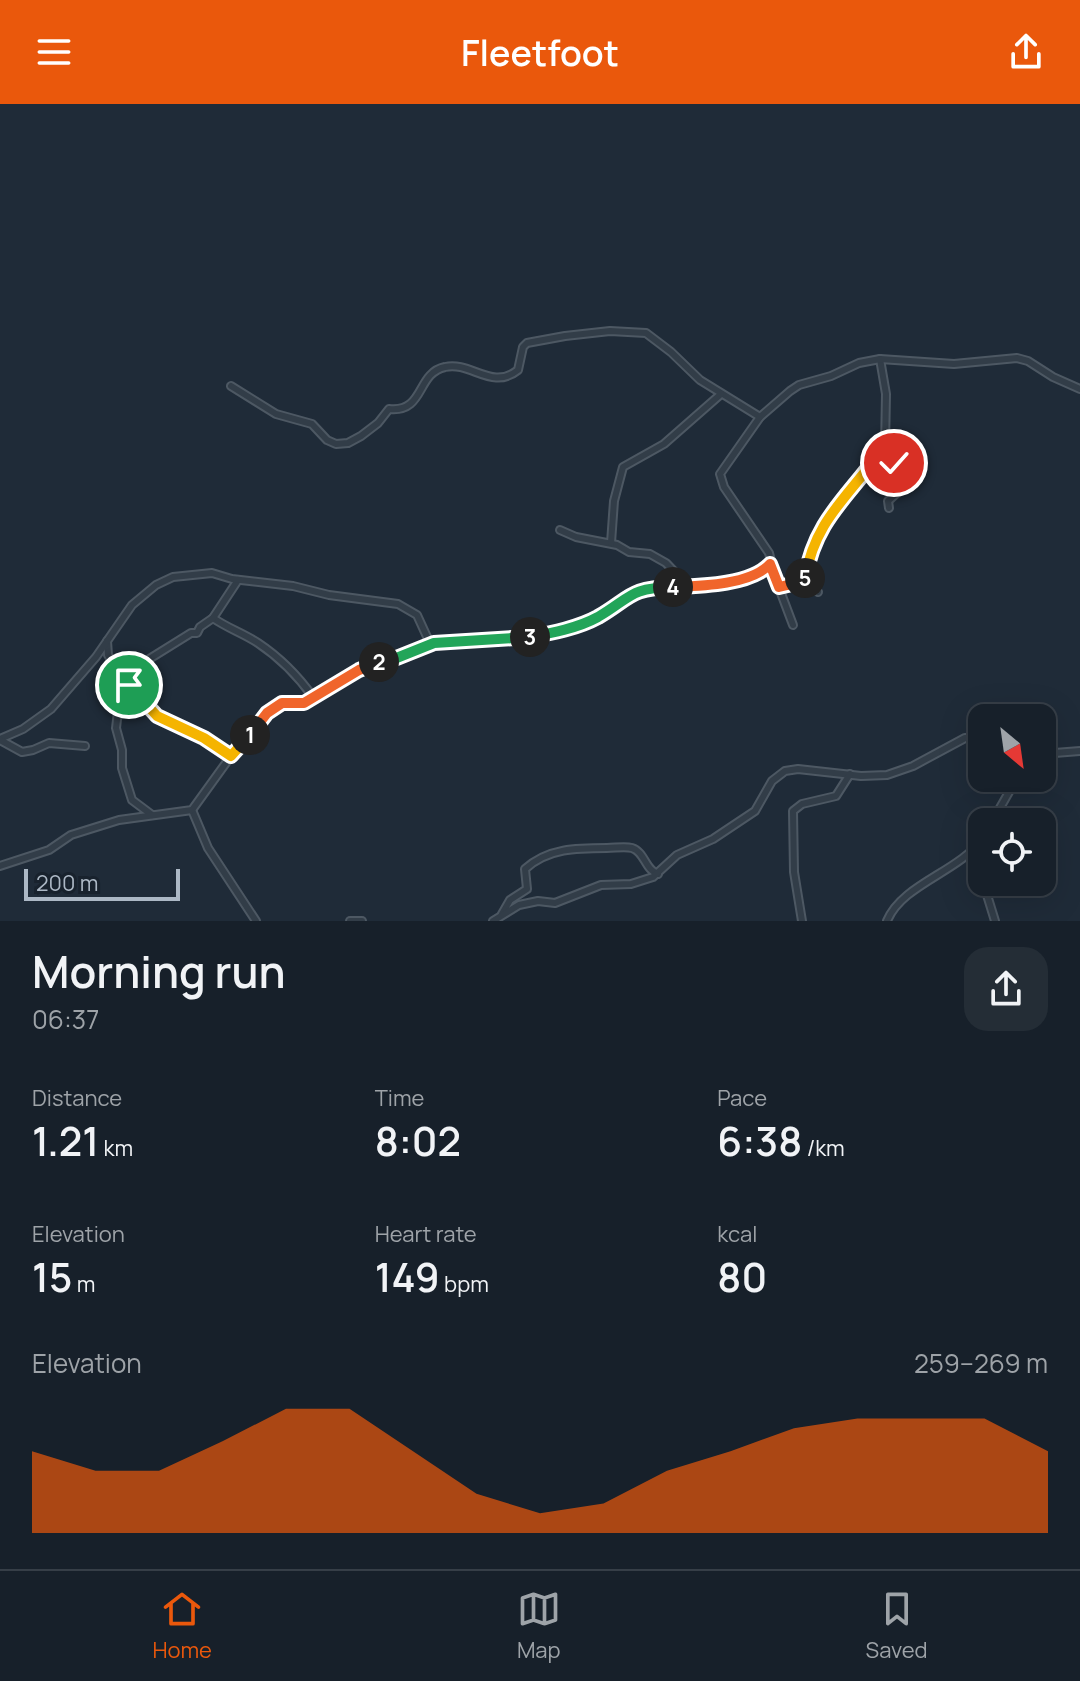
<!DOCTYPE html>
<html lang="en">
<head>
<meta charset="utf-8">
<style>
	:root { --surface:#17202a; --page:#242d36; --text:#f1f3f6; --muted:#9ea3a8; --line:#363e47; --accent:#ea580c }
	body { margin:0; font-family:Manrope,sans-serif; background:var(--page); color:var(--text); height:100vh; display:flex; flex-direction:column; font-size:30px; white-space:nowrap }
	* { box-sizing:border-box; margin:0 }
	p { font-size:26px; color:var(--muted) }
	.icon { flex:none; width:44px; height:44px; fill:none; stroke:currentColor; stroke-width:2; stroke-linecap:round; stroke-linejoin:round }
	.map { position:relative; height:817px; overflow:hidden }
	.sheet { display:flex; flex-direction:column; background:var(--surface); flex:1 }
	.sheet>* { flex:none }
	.needle { width:52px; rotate:151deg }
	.buttons { position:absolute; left:968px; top:600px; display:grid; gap:16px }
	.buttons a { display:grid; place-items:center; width:88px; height:88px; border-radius:16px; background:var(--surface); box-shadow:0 8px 32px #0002,0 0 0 2px var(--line); font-size:40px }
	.scale { position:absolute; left:24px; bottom:20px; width:156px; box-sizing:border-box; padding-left:8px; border:4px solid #acb8c5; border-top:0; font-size:22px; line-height:28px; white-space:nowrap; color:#acb8c5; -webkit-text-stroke:6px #18222d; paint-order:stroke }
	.pin { position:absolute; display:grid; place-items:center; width:68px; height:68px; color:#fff; margin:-34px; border:4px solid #fff; border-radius:50%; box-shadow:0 2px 8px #0007 }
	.km { position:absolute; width:40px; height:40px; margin:-20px; border-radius:50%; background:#222; color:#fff; font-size:22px; line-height:40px; text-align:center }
	.round { display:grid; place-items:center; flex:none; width:84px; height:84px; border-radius:24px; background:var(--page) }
	.overview { display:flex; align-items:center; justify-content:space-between; height:136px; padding:0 32px }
	h1 { font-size:44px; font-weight:600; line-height:60px }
	.stats { display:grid; grid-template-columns:repeat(3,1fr); gap:12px; height:136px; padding:8px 32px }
	.stats div { display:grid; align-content:center }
	.stats b { font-size:40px; font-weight:600 }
	.stats small { font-size:22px; font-weight:400 }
	.stats p { font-size:22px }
	.chart { height:224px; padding:16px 32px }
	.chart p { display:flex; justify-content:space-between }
	.chart svg { width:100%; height:144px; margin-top:8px; fill:var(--accent); opacity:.7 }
	header { display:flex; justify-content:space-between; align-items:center; height:104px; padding:0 32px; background:var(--accent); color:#fff; font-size:36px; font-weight:600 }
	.tabs { display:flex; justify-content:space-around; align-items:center; height:112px; border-top:2px solid var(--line); background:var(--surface); font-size:22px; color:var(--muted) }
	.tabs a { display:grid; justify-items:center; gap:4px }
	.tabs .active { color:var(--accent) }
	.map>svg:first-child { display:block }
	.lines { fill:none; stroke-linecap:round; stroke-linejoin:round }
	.street-casing { stroke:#4d5863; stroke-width:10 }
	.street { stroke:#323d48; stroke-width:6 }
	.split-1-casing { stroke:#fff; stroke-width:16 }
	.split-2-casing { stroke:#fff; stroke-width:16 }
	.split-3-casing { stroke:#fff; stroke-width:16 }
	.split-4-casing { stroke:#fff; stroke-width:16 }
	.split-5-casing { stroke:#fff; stroke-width:16 }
	.split-6-casing { stroke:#fff; stroke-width:16 }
	.split-1 { stroke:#f5b400; stroke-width:10 }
	.split-2 { stroke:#f0652b; stroke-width:10 }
	.split-3 { stroke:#22a559; stroke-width:10 }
	.split-4 { stroke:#22a559; stroke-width:10 }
	.split-5 { stroke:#f0652b; stroke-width:10 }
	.split-6 { stroke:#f5b400; stroke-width:10 }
</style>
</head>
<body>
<header><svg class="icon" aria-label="menu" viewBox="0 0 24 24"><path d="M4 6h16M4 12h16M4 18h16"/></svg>Fleetfoot<svg class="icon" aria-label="share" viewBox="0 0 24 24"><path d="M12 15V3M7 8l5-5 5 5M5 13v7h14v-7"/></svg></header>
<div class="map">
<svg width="1080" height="817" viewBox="0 0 1080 817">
	<rect width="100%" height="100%" fill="#1f2b38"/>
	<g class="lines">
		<!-- street casing -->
		<g class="street-casing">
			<g id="street">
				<path d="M231,282l45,28 36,10 15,16 9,4 12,-1 13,-7 17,-13 11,-14c36,4 27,-36 56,-42 26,-6 47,24 73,3l5,-23 4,-4 38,-7 45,-5 36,2 25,19 29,28 60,37"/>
				<path d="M878,351c20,9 19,16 21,36l-11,10 1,7"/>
				<polyline points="560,426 576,433 617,441 629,448 650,450 666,459 688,482"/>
				<polyline points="611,439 614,397 623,363 664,340 721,290"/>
				<polyline points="770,460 793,521"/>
				<polyline points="805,477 815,440 827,413 857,380 885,343 886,290 880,255"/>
				<polyline points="779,483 805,477 818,488"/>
				<path d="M213,514c14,10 30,15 45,25 21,14 40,33 55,54"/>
				<polyline points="107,537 108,551 122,574 156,611 204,634 231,652"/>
				<polyline points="122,574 116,624 122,646 122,664 132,696 152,711"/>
				<polyline points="128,579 146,557 191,529 197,529 200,523 213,514 238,476"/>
				<polyline points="120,607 142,596"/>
				<polyline points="0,635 23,625 51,605 96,553 132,501 156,481 173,473 212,469 232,475 293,482 329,491 398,500 417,511 428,535 434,539 540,531 595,515 627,491 638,487 719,479 758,469 767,464 771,457 769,449 724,383 720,370 760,313 790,287 799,281 831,272 859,259 880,255 954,260 1017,254 1028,257 1053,273 1080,285"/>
				<polyline points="0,636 22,648 33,646 49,639 85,642"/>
				<polyline points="1042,650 1080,647"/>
				<polyline points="192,706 208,744 256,817"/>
				<polyline points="992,718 1017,674"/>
				<polyline points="975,745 982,774"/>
				<polyline points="0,762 49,746 71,731 119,716 192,706 231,652 270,607 287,597 304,599 367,561 389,557 434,539"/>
				<polyline points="983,778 995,817"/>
				<path d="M502,810l8,-14 17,-11 -2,-20c23,-21 52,-21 82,-21 8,0 18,-2 25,0 13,4 13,22 26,26"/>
				<polyline points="350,817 362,817"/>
				<polyline points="493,817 519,801 538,797 555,799 601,781 631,780 653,773 677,751 713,735 755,707 772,677 785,667 798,665 861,672 887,671 913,662 965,634 982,633"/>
				<polyline points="802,817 794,768 793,707 802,700 836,692 850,670"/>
				<path d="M887,817c15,-37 72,-49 95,-82"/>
			</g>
		</g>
		<!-- street -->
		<use href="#street" class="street"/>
	</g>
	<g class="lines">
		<!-- split-1 casing -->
		<g class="split-1-casing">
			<polyline id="split-1" points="129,581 157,612 204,634 231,652 250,631"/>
		</g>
		<!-- split-2 casing -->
		<g class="split-2-casing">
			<polyline id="split-2" points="250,631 267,609 282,599 304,599 359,566 379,558"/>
		</g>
		<!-- split-3 casing -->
		<g class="split-3-casing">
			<polyline id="split-3" points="379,558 389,557 434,539 530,533"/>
		</g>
		<!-- split-4 casing -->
		<g class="split-4-casing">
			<path id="split-4" d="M530,533c22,-4 48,-9 68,-20 34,-20 31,-29 75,-30"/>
		</g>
		<!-- split-5 casing -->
		<g class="split-5-casing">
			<path id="split-5" d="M673,483c27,-1 78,-2 97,-23l9,23 26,-6v-3"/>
		</g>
		<!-- split-6 casing -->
		<g class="split-6-casing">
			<path id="split-6" d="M805,474c10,-57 41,-79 73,-123l16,8"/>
		</g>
		<!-- split-1 -->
		<use href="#split-1" class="split-1"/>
		<!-- split-2 -->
		<use href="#split-2" class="split-2"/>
		<!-- split-3 -->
		<use href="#split-3" class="split-3"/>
		<!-- split-4 -->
		<use href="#split-4" class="split-4"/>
		<!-- split-5 -->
		<use href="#split-5" class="split-5"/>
		<!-- split-6 -->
		<use href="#split-6" class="split-6"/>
	</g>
</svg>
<div class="buttons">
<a><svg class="needle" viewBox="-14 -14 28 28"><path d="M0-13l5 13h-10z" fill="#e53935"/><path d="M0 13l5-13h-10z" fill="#9ea3a8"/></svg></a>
<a><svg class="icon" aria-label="locate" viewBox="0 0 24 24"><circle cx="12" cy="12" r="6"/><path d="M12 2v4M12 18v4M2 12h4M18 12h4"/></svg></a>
</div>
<div class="scale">200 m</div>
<div class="pin" style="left:129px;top:581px;background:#1e9e55"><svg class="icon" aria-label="arrive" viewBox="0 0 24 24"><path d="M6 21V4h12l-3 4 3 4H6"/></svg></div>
<div class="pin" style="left:894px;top:359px;background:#d93025"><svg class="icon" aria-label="check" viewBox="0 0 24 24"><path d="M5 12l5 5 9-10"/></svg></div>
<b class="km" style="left:250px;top:631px">1</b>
<b class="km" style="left:379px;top:558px">2</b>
<b class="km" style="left:530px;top:533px">3</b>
<b class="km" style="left:673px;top:483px">4</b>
<b class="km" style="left:805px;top:474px">5</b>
</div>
<section class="sheet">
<div class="overview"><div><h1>Morning run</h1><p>06:37</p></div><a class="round"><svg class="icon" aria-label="share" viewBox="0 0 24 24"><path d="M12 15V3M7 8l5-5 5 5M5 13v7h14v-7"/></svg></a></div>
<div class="stats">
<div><p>Distance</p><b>1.21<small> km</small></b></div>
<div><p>Time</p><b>8:02</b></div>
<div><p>Pace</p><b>6:38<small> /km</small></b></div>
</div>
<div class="stats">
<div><p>Elevation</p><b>15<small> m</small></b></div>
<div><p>Heart rate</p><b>149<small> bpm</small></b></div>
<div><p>kcal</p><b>80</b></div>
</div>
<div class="chart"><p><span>Elevation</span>259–269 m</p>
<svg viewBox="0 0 160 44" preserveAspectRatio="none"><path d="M0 44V19L10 25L20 25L30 16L40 6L50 6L60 19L70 32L80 38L90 35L100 25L110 19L120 12L130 9L140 9L150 9L160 19V44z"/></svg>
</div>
</section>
<nav class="tabs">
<a class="active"><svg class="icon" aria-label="home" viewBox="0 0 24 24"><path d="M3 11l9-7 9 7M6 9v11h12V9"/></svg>Home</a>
<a><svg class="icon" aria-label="map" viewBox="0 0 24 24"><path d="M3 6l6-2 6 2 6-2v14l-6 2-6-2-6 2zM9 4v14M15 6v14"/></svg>Map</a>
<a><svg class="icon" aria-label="saved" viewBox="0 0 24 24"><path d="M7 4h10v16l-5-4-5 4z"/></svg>Saved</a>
</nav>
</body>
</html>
